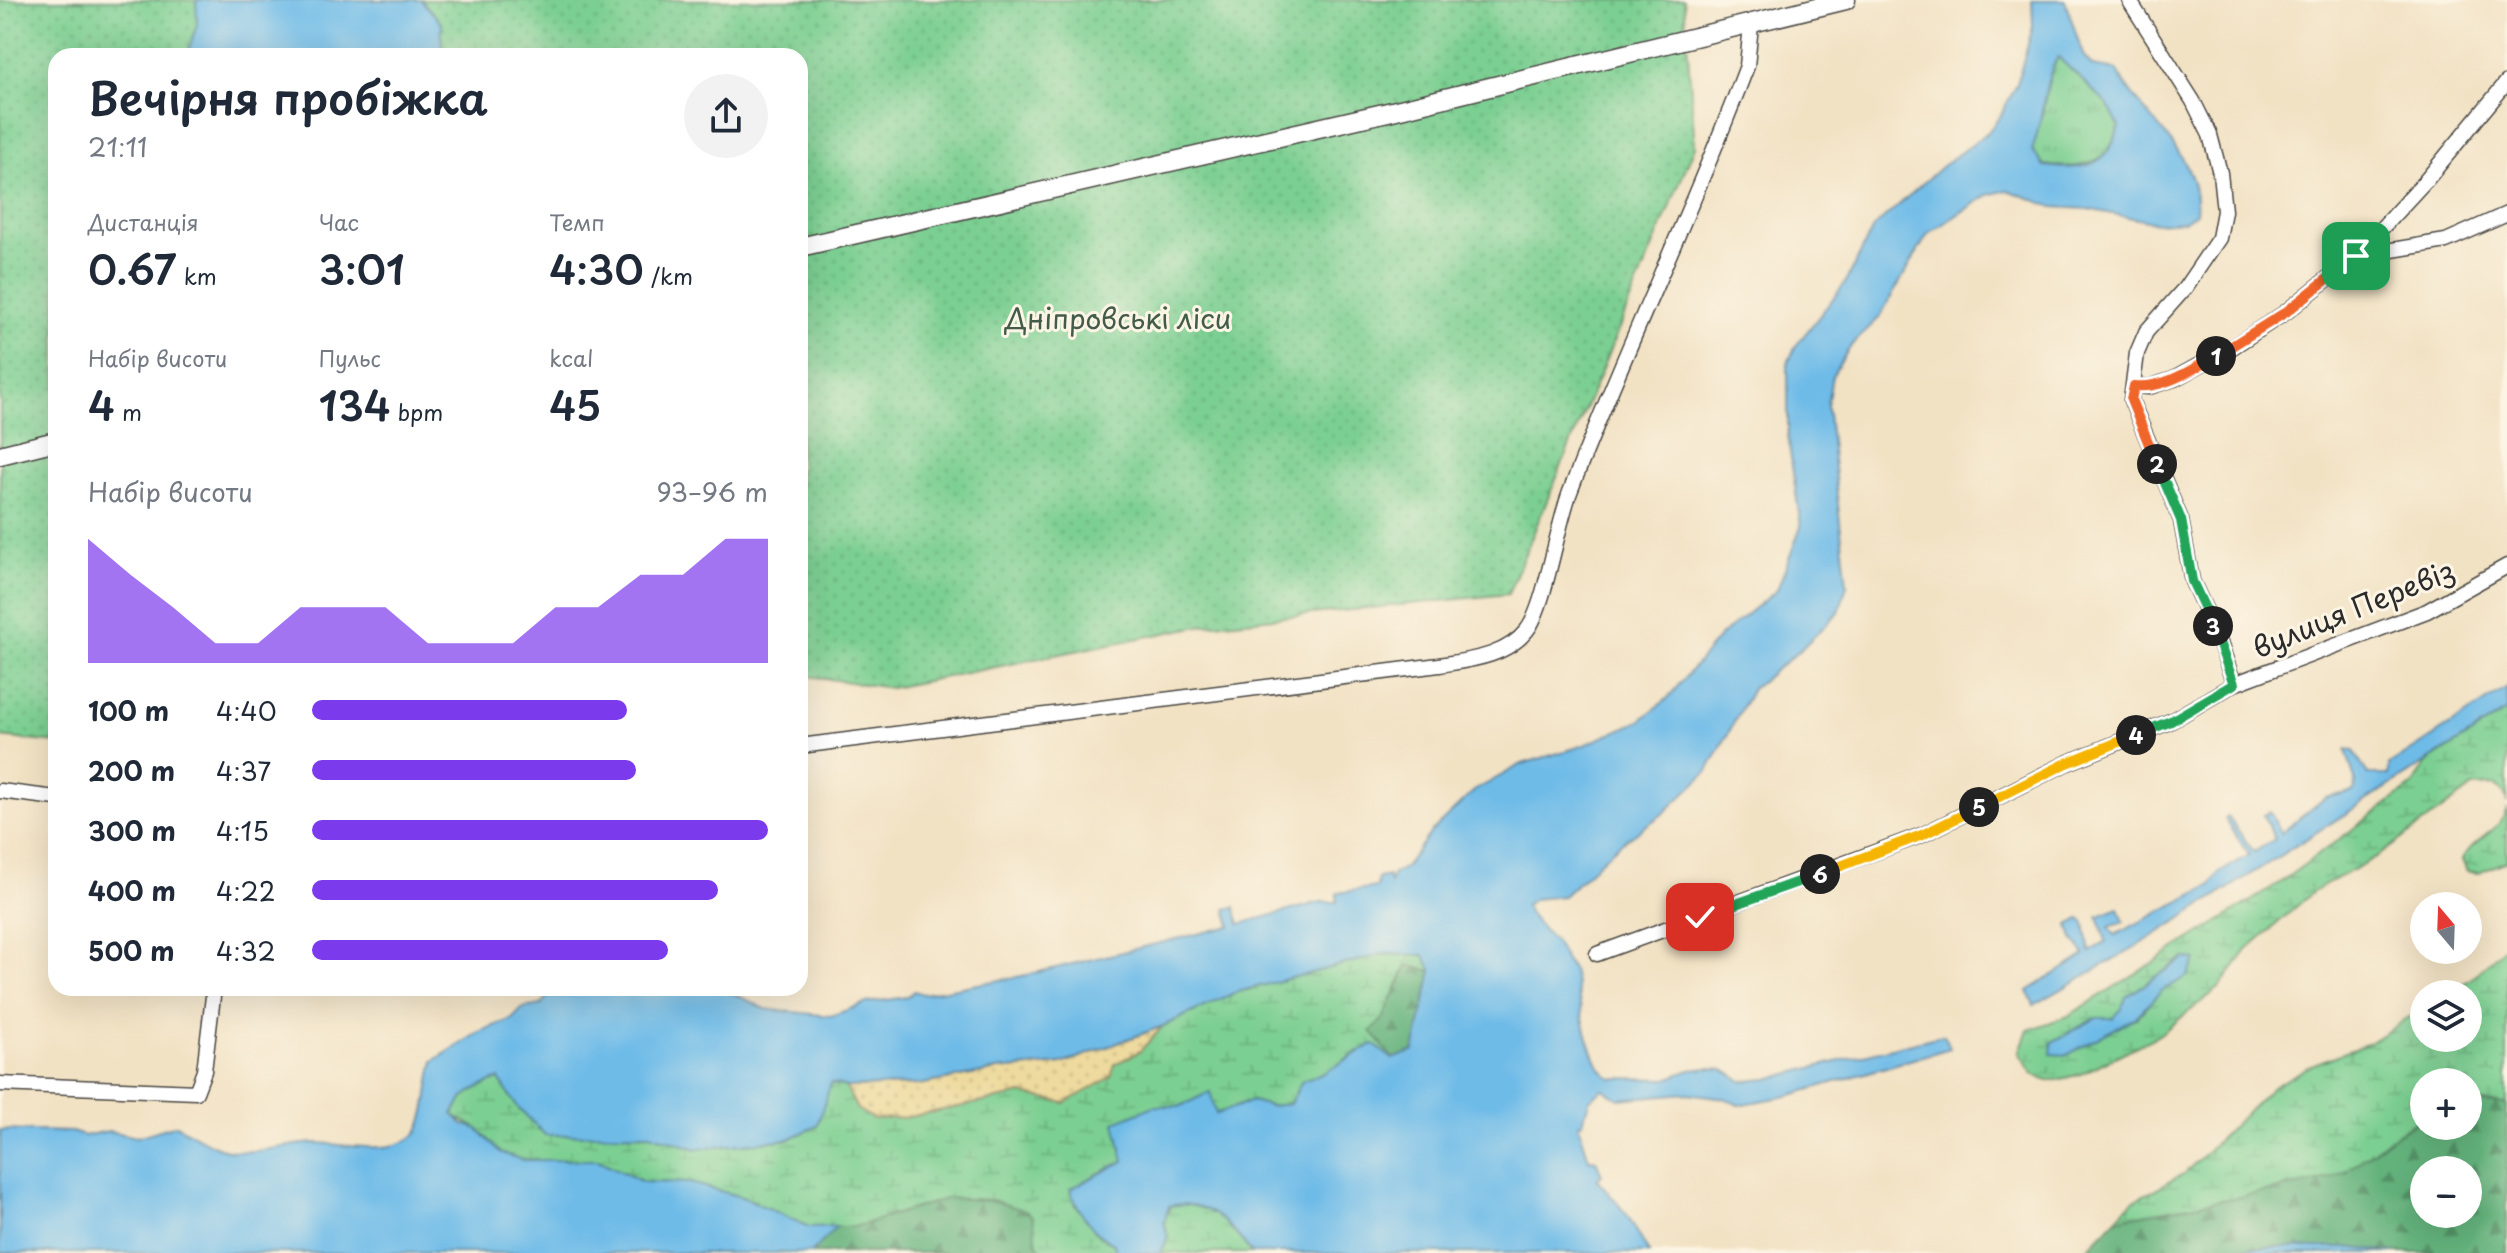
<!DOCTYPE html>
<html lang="uk">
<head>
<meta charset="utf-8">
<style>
	:root { --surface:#fff; --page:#f2f2f3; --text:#1f2937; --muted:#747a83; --accent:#7c3aed }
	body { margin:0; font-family:"Playpen Sans",sans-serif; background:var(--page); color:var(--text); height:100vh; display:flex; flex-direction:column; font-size:30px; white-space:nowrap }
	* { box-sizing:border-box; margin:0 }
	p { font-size:26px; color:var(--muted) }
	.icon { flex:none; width:44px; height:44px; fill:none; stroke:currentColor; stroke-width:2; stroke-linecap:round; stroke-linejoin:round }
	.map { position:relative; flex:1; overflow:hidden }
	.sheet { position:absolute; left:48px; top:48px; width:760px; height:948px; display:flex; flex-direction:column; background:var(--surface); border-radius:24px; box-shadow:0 8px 32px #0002 }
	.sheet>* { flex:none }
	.needle { width:52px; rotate:341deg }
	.tools { position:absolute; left:2410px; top:892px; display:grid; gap:16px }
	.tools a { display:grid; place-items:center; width:72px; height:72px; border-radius:50%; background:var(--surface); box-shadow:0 8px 32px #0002; font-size:40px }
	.pin { position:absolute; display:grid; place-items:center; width:68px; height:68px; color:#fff; margin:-34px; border-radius:16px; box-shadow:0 4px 12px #0006 }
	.km { position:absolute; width:40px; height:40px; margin:-20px; border-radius:50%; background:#222; color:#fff; font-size:22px; line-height:40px; text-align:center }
	.round { display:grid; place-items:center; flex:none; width:84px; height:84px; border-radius:42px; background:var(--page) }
	.head { display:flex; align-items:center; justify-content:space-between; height:136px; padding:0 40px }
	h1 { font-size:44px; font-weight:600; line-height:60px }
	.figures { display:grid; grid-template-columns:repeat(3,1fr); gap:12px; height:136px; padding:8px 40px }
	.figures div { display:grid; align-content:center }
	.figures b { font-size:40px; font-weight:600 }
	.figures small { font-size:22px; font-weight:400 }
	.figures p { font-size:22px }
	.chart { height:224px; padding:16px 40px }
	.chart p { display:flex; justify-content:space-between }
	.chart svg { width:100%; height:144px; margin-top:8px; fill:var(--accent); opacity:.7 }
	ul { padding:0 40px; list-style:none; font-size:26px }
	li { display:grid; grid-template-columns:128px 96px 1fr; align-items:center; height:60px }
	li i { height:20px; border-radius:10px; background:var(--accent) }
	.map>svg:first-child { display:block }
	.grass { fill:url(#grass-tufts); stroke:#537d5e; stroke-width:2 }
	.forest { fill:url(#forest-firs); stroke:#486e54; stroke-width:2; fill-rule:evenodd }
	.wetland { fill:url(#wetland-marsh); stroke:#537d5e; stroke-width:2; fill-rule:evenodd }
	.sand { fill:url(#sand-dots); stroke:#8c8264; stroke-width:2 }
	.park { fill:url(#park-dots); stroke:#537d5e; stroke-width:2 }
	.water { fill:#6ebbe8; stroke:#4c738a; stroke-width:2; fill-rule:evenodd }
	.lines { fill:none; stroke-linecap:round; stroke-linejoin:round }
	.minor-casing { stroke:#494642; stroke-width:17 }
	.major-casing { stroke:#494642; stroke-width:21 }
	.minor { stroke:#fff; stroke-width:14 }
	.major { stroke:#fff; stroke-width:18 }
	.split-1-casing { stroke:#fff; stroke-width:16 }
	.split-2-casing { stroke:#fff; stroke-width:16 }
	.split-3-casing { stroke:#fff; stroke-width:16 }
	.split-4-casing { stroke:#fff; stroke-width:16 }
	.split-5-casing { stroke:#fff; stroke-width:16 }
	.split-6-casing { stroke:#fff; stroke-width:16 }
	.split-7-casing { stroke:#fff; stroke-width:16 }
	.split-1 { stroke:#f0652b; stroke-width:10 }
	.split-2 { stroke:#f0652b; stroke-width:10 }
	.split-3 { stroke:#22a559; stroke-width:10 }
	.split-4 { stroke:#22a559; stroke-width:10 }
	.split-5 { stroke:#f5b400; stroke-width:10 }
	.split-6 { stroke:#f5b400; stroke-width:10 }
	.split-7 { stroke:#22a559; stroke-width:10 }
	.labels { text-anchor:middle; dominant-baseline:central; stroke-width:6; stroke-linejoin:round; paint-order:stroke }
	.park-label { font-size:28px; fill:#435c4a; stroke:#fcf5e5 }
	.street-label { font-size:28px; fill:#2b2b2b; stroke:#fcf5e5 }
</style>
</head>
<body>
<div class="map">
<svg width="2507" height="1253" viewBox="0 0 2507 1253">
	<defs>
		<pattern id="grass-tufts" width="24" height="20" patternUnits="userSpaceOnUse" patternTransform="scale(2)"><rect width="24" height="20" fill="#7bcf92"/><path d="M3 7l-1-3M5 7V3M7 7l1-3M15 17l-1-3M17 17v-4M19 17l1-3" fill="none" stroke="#6ab27e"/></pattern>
		<pattern id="forest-firs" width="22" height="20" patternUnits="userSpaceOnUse" patternTransform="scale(2)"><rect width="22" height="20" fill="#64b27c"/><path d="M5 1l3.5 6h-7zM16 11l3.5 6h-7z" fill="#539166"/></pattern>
		<pattern id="wetland-marsh" width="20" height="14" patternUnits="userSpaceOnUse" patternTransform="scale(2)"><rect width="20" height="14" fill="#7bcf92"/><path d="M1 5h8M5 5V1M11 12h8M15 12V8" fill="none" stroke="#6ab27e"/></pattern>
		<pattern id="sand-dots" width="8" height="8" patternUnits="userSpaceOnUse" patternTransform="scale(2)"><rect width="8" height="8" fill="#eeda9e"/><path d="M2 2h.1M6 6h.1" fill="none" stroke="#cb8" stroke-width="1.8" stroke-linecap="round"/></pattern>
		<pattern id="park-dots" width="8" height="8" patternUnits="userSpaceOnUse" patternTransform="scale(2)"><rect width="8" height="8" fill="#7bcf92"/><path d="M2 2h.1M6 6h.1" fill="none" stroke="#6ab27e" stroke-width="1.8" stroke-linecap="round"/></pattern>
	</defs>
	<rect width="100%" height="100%" fill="#fcf5e5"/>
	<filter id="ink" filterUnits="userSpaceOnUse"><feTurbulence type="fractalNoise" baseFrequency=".0125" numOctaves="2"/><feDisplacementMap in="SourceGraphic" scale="16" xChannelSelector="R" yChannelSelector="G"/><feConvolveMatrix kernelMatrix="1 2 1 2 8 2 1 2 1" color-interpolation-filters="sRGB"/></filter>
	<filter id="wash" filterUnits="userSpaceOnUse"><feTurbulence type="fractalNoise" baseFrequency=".006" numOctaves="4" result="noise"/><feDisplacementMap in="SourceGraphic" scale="32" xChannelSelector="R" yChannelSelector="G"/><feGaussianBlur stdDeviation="1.8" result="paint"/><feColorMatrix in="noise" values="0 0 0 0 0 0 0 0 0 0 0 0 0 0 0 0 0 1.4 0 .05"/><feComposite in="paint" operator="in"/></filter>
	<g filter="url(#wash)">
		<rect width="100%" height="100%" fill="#f2e2c4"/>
		<!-- grass -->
		<path class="grass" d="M2058,57l49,47 12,22c-10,40 -38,44 -75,39l-13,-16c14,-29 12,-64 27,-92z"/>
		<!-- forest -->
		<g class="forest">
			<polygon points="1408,965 1432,971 1414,1051 1393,1059 1371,1031 1383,1019"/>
			<path d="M2468,1101l39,3v149h-113l-48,-6 -263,6 33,-34 205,-38 103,-64v9h44zM2424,1170h44v44h-44z"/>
			<path d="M948,1198c17,1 77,2 85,19 6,12 1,24 10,36h-232l26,-27 17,1z"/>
		</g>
		<!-- wetland -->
		<g class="wetland">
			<path d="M2507,711v93l-2,-9 -9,-9 -23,1 -92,67 -68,38 -65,57 -29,39 -60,47 -78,39 -24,6h-13l-11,-6 -14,-21 9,-23 40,-14 147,-92 67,-43 131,-96 14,-22zM2184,958l4,18 -27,15 -25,27 -84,24 44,-24h17l9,-9 4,-12z"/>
			<path d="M2507,808v53l-28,12 -12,-2 -5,-11c10,-21 40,-29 45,-52z"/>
			<path d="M2507,945v159l-39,-3v-19h-44v35c-30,14 -52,39 -81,55 -19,11 -43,13 -65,17 -54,12 -108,19 -162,30l17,-18 52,-28 86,-85 43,-24 53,-20 57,-36v30h44v-44h-21l25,-16z"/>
			<path d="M1383,954l41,1 8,16 -25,-6 -24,54 -12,12 22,28 -36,-7 -35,23 -20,6 -12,23 -20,2 -18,-5 -37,13 -5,-21 -29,13h-27l-30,55 -40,20 -9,24c15,15 18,31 39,39l2,9h-73l-6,-9 -4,-27 -6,-6 -36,-11 -43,-2 -94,29h-45l-64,-29 -55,-15 -47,-1 -45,-22h-76l-22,-8 -22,-23 -25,-14c12,-24 23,-27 46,-36l17,26 92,29h42l47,15 92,-10 27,-13 14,-43 16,4 11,22 46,9 119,-24 43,9 50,-39 25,-13 23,-25 71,-33z"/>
			<polygon points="1183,1203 1217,1212 1252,1253 1161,1253 1168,1237 1164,1222 1169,1206"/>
		</g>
		<!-- sand -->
		<polygon class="sand" points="1163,1026 1140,1051 1115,1064 1111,1077 1065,1103 1022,1094 903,1118 873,1119 857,1109 846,1087 918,1085 998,1070 1062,1064"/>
		<!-- park -->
		<polygon class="park" points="0,0 1684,0 1695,146 1508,594 1205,625 891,688 800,675 800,56 56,56 56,743 0,737"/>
		<!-- water -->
		<g class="water">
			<polygon points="196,0 421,0 442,23 441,56 192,56 189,49 197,24"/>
			<path d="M2032,0h33l18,55 9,11 25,4c24,49 85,83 79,143l-12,8 -27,2 -69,-14 -35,-2 -45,-17 -20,5 -60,39 -49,84 -28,28 -19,30 -5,29 20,180 -8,27 -39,38 -48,39 -44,82 -44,42 -47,33 -54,50 -30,3 -7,7c7,17 18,23 29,36 7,10 9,19 18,28 6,25 15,99 39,108l55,1 23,-9 19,-2 13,1 20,12 26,-2 176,-44 6,13 -162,48 -50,9 -13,-7 -38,-5 -68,6 -16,-10 -14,11 -6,22 -5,2 11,35 7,1 6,15 -5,4 31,37 21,37h-397c-22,-27 -44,-56 -83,-47l-5,16 4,15 -7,16h-45l-2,-9c-20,-8 -37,-35 -44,-55l54,-28 -9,-39 39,-16h27l29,-14 6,22 36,-13 18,5 20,-2 12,-23 20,-7 51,-30 20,15 21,-8 18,-80 -8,-16 -41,-1 -149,39 -71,33 -101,38 -64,6 -80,15 -72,2 -15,-4 -14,43 -28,13 -92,10 -47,-15 -105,1 -29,-30 -17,-26c-23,9 -34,12 -46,35l10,10 15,5 22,23 22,8h76l45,22 47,1 55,15 64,29 28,-1 -26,27h-811v-123l72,2 12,4 24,-5 29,6 39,-12c14,7 29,18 44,23 31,10 67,-5 98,-5 26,1 80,14 99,-11 11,-15 11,-51 17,-71l47,-30 31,-12 11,-11 18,-3 6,-8 23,-2 14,-7h138l44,21 65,7 35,-13 41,-6 7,-6 9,3 99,-18 209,-50 -5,-17 9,-2 5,17 81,-22h16v-9l40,-6 1,-9 10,-2 2,7 3,-9 12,-7 27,-36 42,-40 48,-27 60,-18 58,-25 27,-22 54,-64 56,-45 24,-63 -13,-89v-75l7,-16 51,-65 27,-54 68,-61 47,-35 13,-17 16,-31 16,-58zM2058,57l49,47 12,22c-11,43 -36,44 -75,40l-12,-16c12,-29 10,-67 26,-93z"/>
			<polygon points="2507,688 2507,711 2149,939 2034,1005 2028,991 2085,955 2073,939 2069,925 2080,919 2085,923 2090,952 2106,941 2098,916 2119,908 2124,922 2109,927 2115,935 2210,886 2219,873 2249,855 2225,819 2228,817 2254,852 2275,839 2263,815 2270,812 2281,833 2325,798 2354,791 2356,783 2346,750 2354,751 2368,775 2389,775 2389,765"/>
			<polygon points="2185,958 2196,960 2188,976 2161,991 2136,1017 2067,1055 2051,1054 2052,1042 2096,1018 2113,1018 2122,1009 2126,997"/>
			<polygon points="2263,1247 2346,1247 2394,1253 2100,1253"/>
		</g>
	</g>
	<g filter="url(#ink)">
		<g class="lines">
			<!-- minor casing -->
			<g class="minor-casing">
				<g id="minor">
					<polyline points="2129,0 2193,101 2210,135 2220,173 2224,211 2219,238 2185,288 2146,332 2137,353 2131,400 2181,520 2192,581 2218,637 2234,684"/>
					<polyline points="2356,256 2428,178 2507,82"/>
					<polyline points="2134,386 2149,387 2174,379 2234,346 2286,312 2356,256 2446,241 2507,214"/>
					<path d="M800,746l639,-81c30,-5 67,-8 88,-35 18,-23 30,-104 43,-138 55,-144 123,-282 177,-426l4,-41"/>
					<polyline points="0,791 56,798"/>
					<polyline points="1597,954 1922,835 2067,763 2171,721 2234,684 2427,611 2507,566"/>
					<polyline points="0,1084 196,1092 204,1071 214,988"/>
				</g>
			</g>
			<!-- major casing -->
			<g class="major-casing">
				<g id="major">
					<polyline points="800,247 1388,112 1846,0"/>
					<polyline points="0,455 56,441"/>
				</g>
			</g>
			<!-- minor -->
			<use href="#minor" class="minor"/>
			<!-- major -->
			<use href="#major" class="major"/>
		</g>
	</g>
	<g class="lines" filter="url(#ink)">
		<!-- split-1 casing -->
		<g class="split-1-casing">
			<polyline id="split-1" points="2216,356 2286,312 2356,256"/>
		</g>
		<!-- split-2 casing -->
		<g class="split-2-casing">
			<path id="split-2" d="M2157,464l-26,-64 3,-14c30,3 57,-16 82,-30"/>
		</g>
		<!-- split-3 casing -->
		<g class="split-3-casing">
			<polyline id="split-3" points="2157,464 2181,520 2192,581 2213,626"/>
		</g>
		<!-- split-4 casing -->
		<g class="split-4-casing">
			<polyline id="split-4" points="2136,735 2171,721 2234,684 2213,626"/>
		</g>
		<!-- split-5 casing -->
		<g class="split-5-casing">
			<polyline id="split-5" points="1979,807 2067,763 2136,735"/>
		</g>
		<!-- split-6 casing -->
		<g class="split-6-casing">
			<polyline id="split-6" points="1820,874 1922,835 1979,807"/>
		</g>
		<!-- split-7 casing -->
		<g class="split-7-casing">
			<polyline id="split-7" points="1700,917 1820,874"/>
		</g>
		<!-- split-1 -->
		<use href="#split-1" class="split-1"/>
		<!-- split-2 -->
		<use href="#split-2" class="split-2"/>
		<!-- split-3 -->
		<use href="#split-3" class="split-3"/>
		<!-- split-4 -->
		<use href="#split-4" class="split-4"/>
		<!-- split-5 -->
		<use href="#split-5" class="split-5"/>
		<!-- split-6 -->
		<use href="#split-6" class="split-6"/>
		<!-- split-7 -->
		<use href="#split-7" class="split-7"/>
	</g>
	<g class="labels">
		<!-- park labels -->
		<g class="park-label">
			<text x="1118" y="317">Дніпровські ліси</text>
		</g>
		<!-- street labels -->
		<g class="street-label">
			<text transform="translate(2353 608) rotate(-22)">вулиця Перевіз</text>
		</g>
	</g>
</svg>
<div class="tools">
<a><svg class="needle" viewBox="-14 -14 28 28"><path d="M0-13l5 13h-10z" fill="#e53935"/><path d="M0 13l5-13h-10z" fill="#747a83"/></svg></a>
<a><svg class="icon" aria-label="layers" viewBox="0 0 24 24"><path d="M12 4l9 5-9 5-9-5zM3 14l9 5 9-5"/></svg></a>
<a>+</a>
<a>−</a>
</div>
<div class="pin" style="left:2356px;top:256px;background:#1e9e55"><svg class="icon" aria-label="arrive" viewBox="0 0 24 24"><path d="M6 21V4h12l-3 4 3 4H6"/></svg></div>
<div class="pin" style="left:1700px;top:917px;background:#d93025"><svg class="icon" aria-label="check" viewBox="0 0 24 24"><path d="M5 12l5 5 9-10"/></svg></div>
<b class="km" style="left:2216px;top:356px">1</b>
<b class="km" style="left:2157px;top:464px">2</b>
<b class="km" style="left:2213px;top:626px">3</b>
<b class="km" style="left:2136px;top:735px">4</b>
<b class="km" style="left:1979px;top:807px">5</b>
<b class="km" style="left:1820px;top:874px">6</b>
<section class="sheet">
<div class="head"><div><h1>Вечірня пробіжка</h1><p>21:11</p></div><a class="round"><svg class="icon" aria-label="share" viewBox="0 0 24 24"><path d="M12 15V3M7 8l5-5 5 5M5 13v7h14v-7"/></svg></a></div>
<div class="figures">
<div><p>Дистанція</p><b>0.67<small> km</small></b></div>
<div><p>Час</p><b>3:01</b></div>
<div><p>Темп</p><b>4:30<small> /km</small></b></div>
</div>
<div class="figures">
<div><p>Набір висоти</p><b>4<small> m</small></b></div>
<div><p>Пульс</p><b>134<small> bpm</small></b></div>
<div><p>kcal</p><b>45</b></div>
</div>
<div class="chart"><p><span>Набір висоти</span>93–96 m</p>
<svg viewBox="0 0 160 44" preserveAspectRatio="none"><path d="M0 44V6L10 17L20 27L30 38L40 38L50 27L60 27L70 27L80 38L90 38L100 38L110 27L120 27L130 17L140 17L150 6L160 6V44z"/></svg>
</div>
<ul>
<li><b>100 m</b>4:40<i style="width:69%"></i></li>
<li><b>200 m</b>4:37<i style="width:71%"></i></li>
<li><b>300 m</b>4:15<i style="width:100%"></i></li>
<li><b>400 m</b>4:22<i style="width:89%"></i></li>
<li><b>500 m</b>4:32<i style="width:78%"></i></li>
</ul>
</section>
</div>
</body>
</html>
